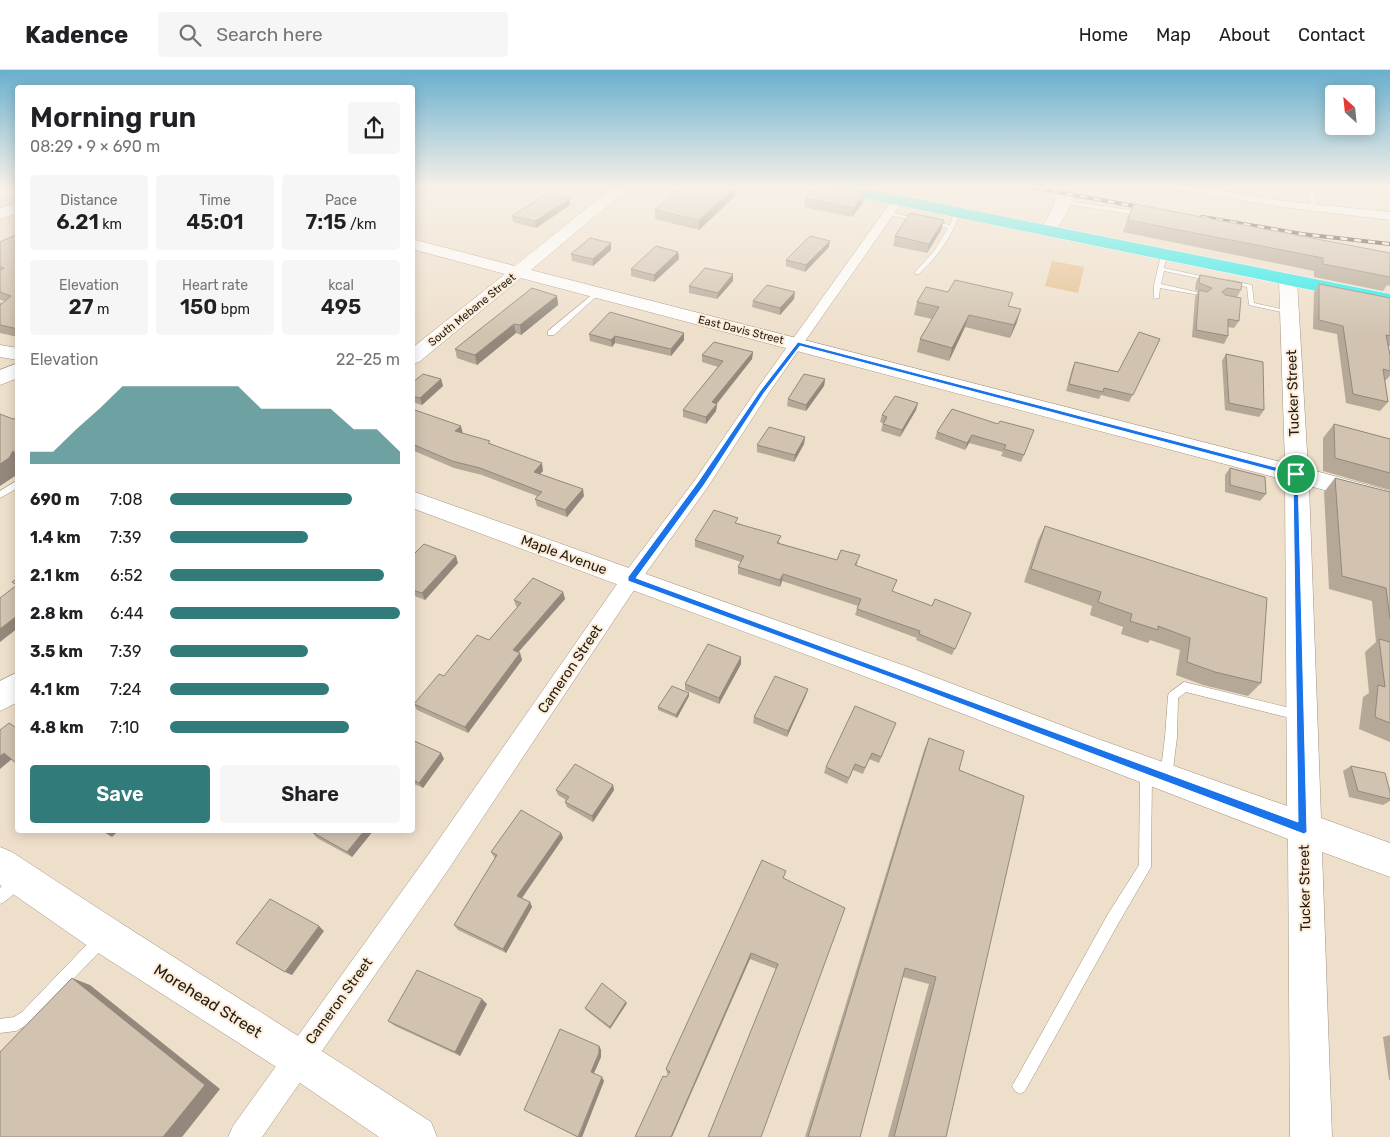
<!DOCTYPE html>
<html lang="en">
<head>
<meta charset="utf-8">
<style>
	:root { --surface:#fff; --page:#f6f6f6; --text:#202124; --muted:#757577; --line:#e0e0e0; --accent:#327b7b }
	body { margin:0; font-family:Rubik,sans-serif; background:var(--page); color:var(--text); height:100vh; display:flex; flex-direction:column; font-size:19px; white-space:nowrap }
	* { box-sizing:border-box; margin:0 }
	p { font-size:16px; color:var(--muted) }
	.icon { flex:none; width:28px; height:28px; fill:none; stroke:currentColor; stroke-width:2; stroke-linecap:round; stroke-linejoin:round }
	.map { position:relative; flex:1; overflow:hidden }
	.side { position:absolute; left:15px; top:15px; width:400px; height:748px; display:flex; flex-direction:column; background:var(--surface); border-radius:5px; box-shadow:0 2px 12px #0003 }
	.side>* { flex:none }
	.needle { width:32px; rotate:333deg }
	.fabs { position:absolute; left:1325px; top:15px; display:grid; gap:10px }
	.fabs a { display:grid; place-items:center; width:50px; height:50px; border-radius:5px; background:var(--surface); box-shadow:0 2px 12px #0003; font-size:25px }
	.pin { position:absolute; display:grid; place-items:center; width:42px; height:42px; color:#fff; margin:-21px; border:2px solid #fff; border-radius:50%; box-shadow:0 1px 5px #0007 }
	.round { display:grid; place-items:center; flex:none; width:52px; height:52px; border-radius:5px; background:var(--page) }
	.overview { display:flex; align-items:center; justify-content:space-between; height:85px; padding:0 15px }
	h1 { font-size:28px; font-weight:600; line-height:38px }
	.figures { display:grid; grid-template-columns:repeat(3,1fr); gap:8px; height:85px; padding:5px 15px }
	.figures div { display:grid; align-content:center; border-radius:5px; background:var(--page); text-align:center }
	.figures b { font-size:21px; font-weight:600 }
	.figures small { font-size:14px; font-weight:400 }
	.figures p { font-size:14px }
	.chart { height:140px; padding:10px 15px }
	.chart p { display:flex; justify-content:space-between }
	.chart svg { width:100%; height:90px; margin-top:5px; fill:var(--accent); opacity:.7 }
	.cta { display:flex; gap:10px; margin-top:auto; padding:10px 15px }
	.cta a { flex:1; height:58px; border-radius:5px; background:var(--accent); color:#fff; font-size:20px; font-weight:600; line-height:58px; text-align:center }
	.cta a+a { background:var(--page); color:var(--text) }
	ul { padding:0 15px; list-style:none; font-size:16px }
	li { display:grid; grid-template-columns:80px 60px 1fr; align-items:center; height:38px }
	li i { height:12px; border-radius:6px; background:var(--accent) }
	header { display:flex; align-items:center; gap:30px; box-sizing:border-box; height:70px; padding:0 25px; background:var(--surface); border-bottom:1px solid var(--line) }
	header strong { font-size:24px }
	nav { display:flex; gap:28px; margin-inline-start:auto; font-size:18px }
	.search { width:350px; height:45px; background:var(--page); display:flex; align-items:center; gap:12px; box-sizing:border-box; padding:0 18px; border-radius:5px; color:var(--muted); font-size:19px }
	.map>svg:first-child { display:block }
	.green { fill:#e5bf8e }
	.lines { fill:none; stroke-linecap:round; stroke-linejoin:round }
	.lane-casing { stroke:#a29381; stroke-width:1 }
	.street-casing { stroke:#a29381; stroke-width:1 }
	.secondary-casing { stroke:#a29381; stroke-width:1 }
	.highway-casing { stroke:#fff; stroke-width:1 }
	.lane { fill:#fff; fill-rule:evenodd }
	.street { fill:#fff; fill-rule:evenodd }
	.secondary { fill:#fff; fill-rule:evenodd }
	.highway { fill:#22ecec; fill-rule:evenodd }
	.rail-casing { stroke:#383129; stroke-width:4 }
	.rail { stroke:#fcecd8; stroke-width:2.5; stroke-dasharray:7; stroke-linecap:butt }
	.wall { fill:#b5a897 }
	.shaded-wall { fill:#93887b }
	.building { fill:#d2c3b0; stroke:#93887b }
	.route { fill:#1a73e8; stroke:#fff; fill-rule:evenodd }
	.labels { text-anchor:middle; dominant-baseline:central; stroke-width:4; stroke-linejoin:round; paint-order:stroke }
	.far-street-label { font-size:11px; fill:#211b14; stroke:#fcecd8 }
	.street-label { font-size:14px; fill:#211b14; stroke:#fcecd8 }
	.near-street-label { font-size:16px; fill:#211b14; stroke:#fcecd8 }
</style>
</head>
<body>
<header>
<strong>Kadence</strong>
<div class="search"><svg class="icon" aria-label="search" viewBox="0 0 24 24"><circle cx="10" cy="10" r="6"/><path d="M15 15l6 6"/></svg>Search here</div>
<nav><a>Home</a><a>Map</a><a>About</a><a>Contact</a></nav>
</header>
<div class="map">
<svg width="1390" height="1067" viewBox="0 0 1390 1067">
	<rect width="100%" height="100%" fill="#eedfcb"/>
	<!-- green -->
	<polygon class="green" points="1052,191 1084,197 1078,223 1045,216"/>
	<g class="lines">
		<!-- lane casing -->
		<g class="lane-casing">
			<g id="lane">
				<polygon points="1311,116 1317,116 1315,124 1317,138 1314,140 1311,138 1309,124"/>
				<polygon points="1062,130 1143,142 1146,144 1143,146 1060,133 1060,131"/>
				<path d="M957,141l3,2c-9,25 -22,43 -41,61h-4v-2l19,-21 14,-23 -63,-14 3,-2 62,13 4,-12z"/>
				<polygon points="1164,183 1167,185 1164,198 1215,209 1212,211 1164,201 1161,214 1205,224 1205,226 1160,218 1159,228 1154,229 1154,215 1161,185"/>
				<polygon points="1229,210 1252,215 1254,233 1294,242 1291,244 1249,235 1247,217 1227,213 1226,212"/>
				<polygon points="594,223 599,224 554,265 548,265 548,261"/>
				<polygon points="18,410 18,418 0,428 0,421"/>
				<polygon points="1184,612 1298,640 1302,642 1304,645 1302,648 1298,650 1186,622 1178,628 1177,667 1172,707 1170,711 1166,712 1162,711 1160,707 1165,667 1168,626 1169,623"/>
				<polygon points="1146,697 1150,698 1152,702 1151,797 1118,854 1025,1021 1020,1024 1015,1021 1012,1016 1015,1011 1108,844 1139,795 1140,702 1142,698"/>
				<path d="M17,804l5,1 1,5c-3,9 -14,20 -23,24v-16l12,-13z"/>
				<polygon points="101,863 106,865 108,870 106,875 32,952 16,961 0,963 0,949 14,947 22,942 96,865"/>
			</g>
		</g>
		<!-- street casing -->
		<g class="street-casing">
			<g id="street">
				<polygon points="1168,116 1196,116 1283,131 1390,142 1390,150 1283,137 1173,119"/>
				<polygon points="897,128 903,131 768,324 707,418 638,514 446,803 262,1067 228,1067 233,1056 428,785 624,504 695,410 757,319 893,129"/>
			</g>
		</g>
		<!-- secondary casing -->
		<g class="secondary-casing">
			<g id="secondary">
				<polygon points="0,116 18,119 18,129 0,126"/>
				<polygon points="614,116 631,116 531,200 1285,393 1279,210 1282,206 1294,206 1297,210 1308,399 1390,421 1390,437 1309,416 1321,748 1390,773 1390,807 1322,782 1332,1067 1290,1067 1288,769 888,615 412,438 412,421 908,597 1098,669 1287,736 1285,410 521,208 419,292 412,294 412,278 505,204 412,179 412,169 515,196"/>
				<polygon points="1060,116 1076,116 1067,142 1054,164 1042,164 1040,160 1051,142"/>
				<polygon points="18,132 18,143 0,149 0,138"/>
				<polygon points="0,275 18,278 18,290 0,287"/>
				<polygon points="18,293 18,308 0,315 0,300"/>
				<polygon points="18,602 18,632 0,641 0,611"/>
				<path d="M0,777l12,5c138,92 280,178 419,270l6,15h-58l-95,-65 -192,-123 -92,-64z"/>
			</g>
		</g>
		<!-- highway casing -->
		<g class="highway-casing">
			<polygon id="highway" points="821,116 852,116 1390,224 1390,236 828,121"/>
		</g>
		<!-- lane -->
		<use href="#lane" class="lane"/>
		<!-- street -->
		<use href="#street" class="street"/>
		<!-- secondary -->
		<use href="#secondary" class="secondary"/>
		<!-- highway -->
		<use href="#highway" class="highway"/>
		<!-- rail casing -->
		<g class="rail-casing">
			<g id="rail">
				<polyline points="1025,116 1145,138"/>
				<polyline points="1202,147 1302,164 1390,174"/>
			</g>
		</g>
		<!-- rail -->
		<use href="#rail" class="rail"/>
	</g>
	<!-- wall -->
	<g class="wall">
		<polygon points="1219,116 1249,116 1247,120"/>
		<polygon points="864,123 863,133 852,147 804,137 805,128"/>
		<polygon points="735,126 699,160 655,149 655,140"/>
		<polygon points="1134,134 1390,183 1390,216 1387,215 1383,221 1314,207 1314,201 1123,162 1128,146"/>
		<polygon points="570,135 536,158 513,152 512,146"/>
		<polygon points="944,150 941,160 927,183 893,176 895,166"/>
		<polygon points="18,164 18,267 0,263 0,232 2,234 5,231 0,230 0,172"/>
		<polygon points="611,173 611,180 593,196 572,191 571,184"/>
		<polygon points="829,177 805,202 786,196 786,190"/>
		<polygon points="678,182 679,189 654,212 631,206 631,199"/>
		<polygon points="1200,205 1241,220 1237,227 1239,251 1234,258 1228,257 1228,266 1224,274 1192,267 1195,227 1198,221 1195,220 1196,212"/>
		<polygon points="733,211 717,229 689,223 689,216"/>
		<polygon points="1319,214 1390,228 1390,276 1388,276 1390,285 1390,306 1386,310 1385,310 1388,332 1380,341 1346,333 1337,264 1313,259 1314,222"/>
		<polygon points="557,226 558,235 521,265 516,263 477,295 457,288 455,279"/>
		<polygon points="794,229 780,245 752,237 753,231"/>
		<polygon points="917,232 1008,236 1017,252 1010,268 965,257 949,291 917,282 920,269 932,249 914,245"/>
		<polygon points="589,264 684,270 671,286 615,273 612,277 590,271"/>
		<polygon points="1160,269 1129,332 1101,325 1099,329 1066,321 1072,299 1075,292 1118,302"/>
		<polygon points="753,282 752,289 717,334 716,341 706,354 683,347 683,340 718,297 702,292 702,285"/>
		<polygon points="1226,284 1264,340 1259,347 1225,340 1222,291"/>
		<polygon points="441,309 443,316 422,335 412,332 412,313"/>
		<polygon points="825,309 824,316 806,341 787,336 788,329"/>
		<polygon points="412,339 463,364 490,374 543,401 540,404 584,426 567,447 537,436 535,429 537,426 482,405 454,398 412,380"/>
		<polygon points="952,339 1024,385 1021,392 1001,386 1003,382 969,373 965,380 935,369 937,362"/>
		<polygon points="916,340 900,367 881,361 883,353 880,352 882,345"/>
		<polygon points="1334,354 1390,369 1390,420 1323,401 1323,368"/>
		<polygon points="805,367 804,374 794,392 757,382 757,375"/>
		<polygon points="1230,398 1266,424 1260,431 1225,422 1225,405"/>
		<polygon points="1335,408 1390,422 1390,672 1359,659 1363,627 1369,623 1365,582 1376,572 1372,531 1329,519 1324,422"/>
		<polygon points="738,453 780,472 779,473 837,490 858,492 856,496 897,510 892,522 932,536 971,543 952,585 916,570 917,568 855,545 858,536 782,511 780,517 738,504 738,497 741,492 695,477 695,470"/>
		<polygon points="1045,456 1261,613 1248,626 1203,615 1176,605 1180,580 1150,570 1148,573 1121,564 1123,557 1090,545 1092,536 1024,512 1038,470"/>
		<polygon points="412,486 458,493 425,530 412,525"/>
		<polygon points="563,522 565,529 518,582 520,583 522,590 468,663 417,640 414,634 444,606 489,570 518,537 516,536 514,530"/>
		<polygon points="741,594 719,634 685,620 685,614"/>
		<polygon points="806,625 787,667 753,653 754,647"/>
		<polygon points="689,626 677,648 658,640 658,637"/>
		<polygon points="896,653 879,693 869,689 863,704 853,700 847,714 824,703 826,697"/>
		<polygon points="929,668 959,700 946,1067 888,1067 929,914 903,907 860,1067 805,1067 924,680"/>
		<polygon points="412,670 441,683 444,689 423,718 412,713"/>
		<polygon points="1351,696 1390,722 1390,731 1383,735 1349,727 1343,701"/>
		<polygon points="613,715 614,720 593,752 567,737 565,732 566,730 558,725 556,720"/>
		<polygon points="373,761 352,787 317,768 312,762"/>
		<polygon points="561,763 563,768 521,828 530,832 532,837 506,883 458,860 454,855 495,788 494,787 491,782"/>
		<polygon points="784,809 845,838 776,899 750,889 666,1007 668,1004 667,1003 666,999"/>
		<polygon points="627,933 610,959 586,940 585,938"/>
		<polygon points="487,934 460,986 395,956 388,951"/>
		<polygon points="1390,965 1390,1010 1389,1010 1383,967"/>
		<polygon points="599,976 601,980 601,987 594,1003 604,1011 582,1067 577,1067 528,1042 524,1040"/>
	</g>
	<!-- shaded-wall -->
	<g class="shaded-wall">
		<polygon points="736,117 735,126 699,160 699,150"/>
		<polygon points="864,123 863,133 852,147 854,138"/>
		<polygon points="570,129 570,135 536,158 535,151"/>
		<polygon points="944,150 941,160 927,183 929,174"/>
		<polygon points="830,171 829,177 805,202 806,195"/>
		<polygon points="611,173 611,180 593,196 593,189"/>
		<polygon points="678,182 679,189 654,212 654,205"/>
		<polygon points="733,204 733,211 717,229 718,223"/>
		<polygon points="795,222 794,229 780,245 780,238"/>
		<polygon points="557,226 558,235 521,265 520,255"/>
		<polygon points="1021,239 1017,252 1010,268 1014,255"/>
		<polygon points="969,245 965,257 949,291 952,278"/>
		<polygon points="514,254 516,263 477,295 475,285"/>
		<polygon points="684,263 684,270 671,286 671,279"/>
		<polygon points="615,266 615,273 612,277 611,270"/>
		<polygon points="753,282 752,289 712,339 712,332"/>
		<polygon points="441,309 443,316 422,335 420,328"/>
		<polygon points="825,309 824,316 806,341 806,335"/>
		<polygon points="918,333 916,340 900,367 902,360"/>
		<polygon points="717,334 716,341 706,354 706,347"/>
		<polygon points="461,356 463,364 455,361"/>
		<polygon points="972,365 969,373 965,380 967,373"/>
		<polygon points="805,367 804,374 794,392 795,385"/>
		<polygon points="13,381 18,387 18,404 0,416 0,394"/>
		<polygon points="542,393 543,401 535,409 534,402"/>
		<polygon points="583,419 584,426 567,447 565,440"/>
		<polygon points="456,486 458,493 425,530 422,523"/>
		<polygon points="783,504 782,511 780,517 780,510"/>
		<polygon points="563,522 565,529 515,586 513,580"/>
		<polygon points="18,545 18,558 0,572 0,559"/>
		<polygon points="520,583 522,590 468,663 465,657"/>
		<polygon points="741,587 741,594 719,634 719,628"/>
		<polygon points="808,619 806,625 787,667 788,661"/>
		<polygon points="689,623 689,626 677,648 676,645"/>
		<polygon points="4,683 12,689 0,699 0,686"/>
		<polygon points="441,683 444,689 423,718 419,713"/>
		<polygon points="613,715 614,720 593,752 592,746"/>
		<polygon points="106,760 119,760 112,767 104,762"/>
		<polygon points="365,760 372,760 373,761 352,787 347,782"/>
		<polygon points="561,763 563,768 520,831 517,826"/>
		<polygon points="530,832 532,837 506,883 503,879"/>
		<polygon points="319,856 324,861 292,905 285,902"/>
		<polygon points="751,883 750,889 672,1067 671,1067"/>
		<polygon points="72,908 90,915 220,1019 182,1067 163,1067"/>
		<polygon points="482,929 487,934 460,986 455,982"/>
		<polygon points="626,932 627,933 610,959 610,957"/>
		<polygon points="599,976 601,980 601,987 593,1005 591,1002"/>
		<polygon points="602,1007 604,1011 582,1067 579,1067"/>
	</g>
	<!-- building -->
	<g class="building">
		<polygon points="681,116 732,116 736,117 699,150 655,140"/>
		<polygon points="814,116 827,116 864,123 854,138 805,128"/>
		<polygon points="548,123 570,129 535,151 512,146"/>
		<polygon points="1134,134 1390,183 1390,207 1323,194 1323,188 1128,150"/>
		<polygon points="910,143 944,150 929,174 895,166"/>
		<polygon points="18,164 18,259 0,255 0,235 11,226 0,222 0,200 4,198 0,197 0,172"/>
		<polygon points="810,166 830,171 806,195 786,190"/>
		<polygon points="590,168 611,173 593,189 571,184"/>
		<polygon points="656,176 678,182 654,205 631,199"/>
		<polygon points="705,198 733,204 718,223 689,216"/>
		<polygon points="1200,205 1242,213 1241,220 1227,218 1222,222 1225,225 1241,228 1239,251 1228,249 1228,266 1196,260 1199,220 1207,222 1212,218 1199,213"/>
		<polygon points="955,210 1013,223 1008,236 1021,239 1014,255 969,245 952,278 920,269 939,237 917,232 926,217 948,222"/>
		<polygon points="1319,214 1390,228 1390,266 1386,265 1390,285 1390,301 1383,299 1388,332 1353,324 1343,256 1319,250"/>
		<polygon points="767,215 795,222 780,238 753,231"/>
		<polygon points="532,218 557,226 520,255 514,254 475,285 455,279"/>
		<polygon points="610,242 684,263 671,279 615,266 611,270 589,264"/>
		<polygon points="1139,262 1160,269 1133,325 1104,318 1103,322 1069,314 1075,292 1118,302"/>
		<polygon points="714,272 753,282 712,332 717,334 706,347 683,340 723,291 702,285"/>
		<polygon points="1226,284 1263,292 1264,340 1229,333"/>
		<polygon points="423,304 441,309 420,328 412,326 412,313"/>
		<polygon points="804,304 825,309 806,335 788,329"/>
		<polygon points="895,326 918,333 902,360 883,354 887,347 882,345"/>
		<polygon points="412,339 461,356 455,361 490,371 488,373 542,393 534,402 583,419 565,440 535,429 542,422 480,398 452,391 412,374"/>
		<polygon points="952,339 998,354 1000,351 1034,360 1024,385 1004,379 1006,375 972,365 967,373 937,362"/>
		<polygon points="0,344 13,349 18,348 18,382 16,383 13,381 9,388 0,394"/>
		<polygon points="1334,354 1390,369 1390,403 1335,388"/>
		<polygon points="769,357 805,367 795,385 757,375"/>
		<polygon points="1230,398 1265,407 1266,424 1230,415"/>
		<polygon points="1335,408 1390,422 1390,549 1386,518 1342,506"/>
		<polygon points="714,440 738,448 735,453 781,466 777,473 837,490 841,480 860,485 855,495 897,510 892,521 932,536 935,529 971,543 955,579 919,564 920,561 857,539 861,529 783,504 780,510 738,497 744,486 695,470"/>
		<polygon points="1045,456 1267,528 1261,613 1215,602 1187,592 1190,568 1158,556 1158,560 1130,551 1132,544 1098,532 1101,522 1031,499"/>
		<polygon points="424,474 456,486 422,523 412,520 412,486"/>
		<polygon points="18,508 18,545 0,559 0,528 17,515 12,512"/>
		<polygon points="533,508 563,522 513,580 520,583 465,657 414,634 439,604 444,606 477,565 489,570 521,533 514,530"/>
		<polygon points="1379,569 1390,572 1390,653 1375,647 1378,615 1385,617"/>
		<polygon points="708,574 741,587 719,628 685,614"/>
		<polygon points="775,606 808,619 788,661 754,647"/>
		<polygon points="672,616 689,623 676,645 658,637"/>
		<polygon points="855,636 896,653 881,687 872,683 865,698 855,694 849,708 826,697"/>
		<polygon points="9,653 18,659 18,693 17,694 4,683 0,686 0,660"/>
		<polygon points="929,668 964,681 959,700 1024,726 946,1067 894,1067 936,907 905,898 860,1067 808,1067"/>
		<polygon points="412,670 441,683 419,713 412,709"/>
		<polygon points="575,694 613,715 592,746 565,732 569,727 556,720"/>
		<polygon points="1351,696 1385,703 1390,722 1390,729 1358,721"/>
		<polygon points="521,740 561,763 517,826 530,832 503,879 454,855 497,785 491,782"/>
		<polygon points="314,760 365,760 347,782 312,762"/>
		<polygon points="762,790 786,801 783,808 845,838 761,1067 708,1067 778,894 751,883 671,1067 635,1067 663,1006 666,1007 670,1002 666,999"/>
		<polygon points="270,829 319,856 285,902 236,873"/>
		<polygon points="417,900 482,929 455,982 388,951"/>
		<polygon points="72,908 205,1015 163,1067 0,1067 0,982"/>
		<polygon points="602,913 626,932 610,957 585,938"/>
		<polygon points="560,959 599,976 599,983 591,1002 602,1007 578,1067 524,1040"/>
	</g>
	<!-- sky -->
	<linearGradient id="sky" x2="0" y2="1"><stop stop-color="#69afce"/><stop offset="0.44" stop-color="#f7f1e8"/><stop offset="1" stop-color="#f7f1e8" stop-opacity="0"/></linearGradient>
	<rect width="1390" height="266" fill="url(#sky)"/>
	<!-- route -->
	<path class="route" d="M798,272l500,131 9,359 -3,2 -409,-155 -267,-98v-4l70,-95 62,-91zM800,276l493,130 5,346 -662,-244 68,-93 60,-92z"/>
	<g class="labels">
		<!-- far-street labels -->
		<g class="far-street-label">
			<text transform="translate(472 240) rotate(-39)">South Mebane Street</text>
			<text transform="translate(741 260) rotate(14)">East Davis Street</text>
		</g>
		<!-- street labels -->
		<g class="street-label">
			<text transform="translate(1293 323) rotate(-92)">Tucker Street</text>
			<text transform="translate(564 485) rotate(20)">Maple Avenue</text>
			<text transform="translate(570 599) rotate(-56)">Cameron Street</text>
			<text transform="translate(1305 818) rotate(-91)">Tucker Street</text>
			<text transform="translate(339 931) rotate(-54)">Cameron Street</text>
		</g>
		<!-- near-street labels -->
		<g class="near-street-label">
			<text transform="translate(208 931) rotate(32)">Morehead Street</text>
		</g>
	</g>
</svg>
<div class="fabs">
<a><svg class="needle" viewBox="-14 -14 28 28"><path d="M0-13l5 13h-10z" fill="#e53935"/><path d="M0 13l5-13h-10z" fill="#757577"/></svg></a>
</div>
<div class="pin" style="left:1296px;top:404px;background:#1e9e55"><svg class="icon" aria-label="arrive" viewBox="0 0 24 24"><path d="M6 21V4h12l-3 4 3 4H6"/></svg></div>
<section class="side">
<div class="overview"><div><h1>Morning run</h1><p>08:29 · 9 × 690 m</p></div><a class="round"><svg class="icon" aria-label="share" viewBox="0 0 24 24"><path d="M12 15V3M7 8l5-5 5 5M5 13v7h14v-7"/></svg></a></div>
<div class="figures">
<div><p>Distance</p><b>6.21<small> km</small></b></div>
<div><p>Time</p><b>45:01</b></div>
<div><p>Pace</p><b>7:15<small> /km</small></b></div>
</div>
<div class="figures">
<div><p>Elevation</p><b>27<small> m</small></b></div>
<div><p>Heart rate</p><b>150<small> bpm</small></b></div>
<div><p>kcal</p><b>495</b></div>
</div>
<div class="chart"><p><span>Elevation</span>22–25 m</p>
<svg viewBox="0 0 160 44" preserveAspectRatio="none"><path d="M0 44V38L10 38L20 27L30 17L40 6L50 6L60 6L70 6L80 6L90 6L100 17L110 17L120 17L130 17L140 27L150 27L160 38V44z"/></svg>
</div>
<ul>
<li><b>690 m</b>7:08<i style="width:79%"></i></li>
<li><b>1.4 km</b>7:39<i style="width:60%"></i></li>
<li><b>2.1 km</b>6:52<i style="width:93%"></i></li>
<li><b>2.8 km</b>6:44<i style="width:100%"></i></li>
<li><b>3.5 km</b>7:39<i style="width:60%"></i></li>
<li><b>4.1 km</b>7:24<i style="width:69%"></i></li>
<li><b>4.8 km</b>7:10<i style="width:78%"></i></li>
</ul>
<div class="cta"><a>Save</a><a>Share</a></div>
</section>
</div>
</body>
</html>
